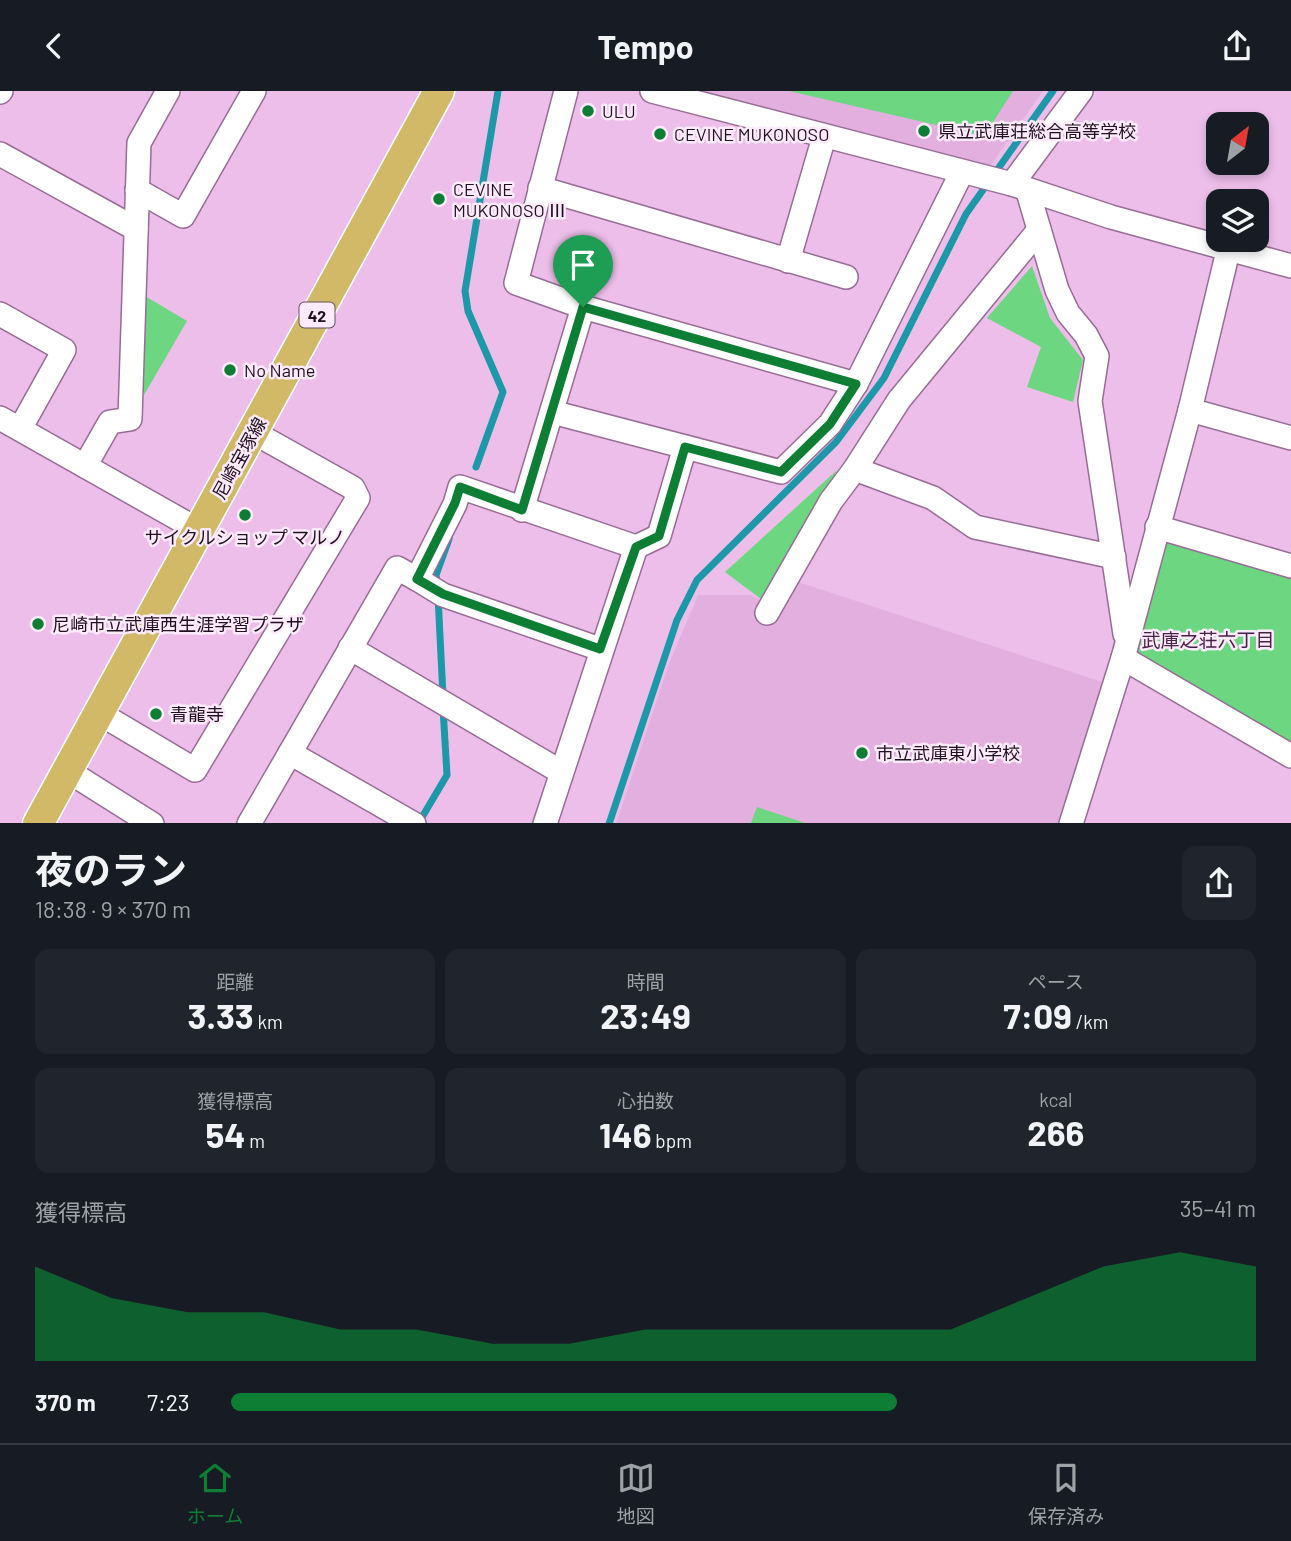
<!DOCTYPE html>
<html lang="ja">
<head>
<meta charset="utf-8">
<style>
	:root { --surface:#171b24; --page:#20242c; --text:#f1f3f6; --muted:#9ea1a6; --line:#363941; --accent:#0d7e34 }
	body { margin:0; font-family:Barlow,"Noto Sans JP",sans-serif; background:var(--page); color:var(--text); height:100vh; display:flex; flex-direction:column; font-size:26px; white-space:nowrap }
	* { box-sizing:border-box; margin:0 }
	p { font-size:23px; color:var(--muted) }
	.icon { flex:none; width:38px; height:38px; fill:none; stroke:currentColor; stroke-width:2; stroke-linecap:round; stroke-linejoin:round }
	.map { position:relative; height:732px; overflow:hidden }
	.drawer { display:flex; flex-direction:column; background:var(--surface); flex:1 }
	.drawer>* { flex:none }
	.needle { width:46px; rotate:31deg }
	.controls { position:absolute; left:1206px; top:21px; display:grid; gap:14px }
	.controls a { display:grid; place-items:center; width:63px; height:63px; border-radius:14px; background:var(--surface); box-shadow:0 4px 10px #0003; font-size:35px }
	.pin { position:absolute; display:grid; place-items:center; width:60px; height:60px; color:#fff; margin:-72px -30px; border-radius:50% 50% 50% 0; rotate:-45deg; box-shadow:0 0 7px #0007 }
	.pin .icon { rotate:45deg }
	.round { display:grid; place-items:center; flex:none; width:74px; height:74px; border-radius:14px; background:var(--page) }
	.headline { display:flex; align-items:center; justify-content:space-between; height:119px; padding:0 35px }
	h1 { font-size:38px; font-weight:700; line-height:52px }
	.stats { display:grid; grid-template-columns:repeat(3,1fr); gap:10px; height:119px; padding:7px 35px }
	.stats div { display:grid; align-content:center; border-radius:14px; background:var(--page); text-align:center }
	.stats b { font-size:35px; font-weight:700 }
	.stats small { font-size:19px; font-weight:400 }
	.stats p { font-size:19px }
	.chart { height:196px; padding:14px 35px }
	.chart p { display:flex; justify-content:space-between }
	.chart svg { width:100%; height:126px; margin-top:7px; fill:var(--accent); opacity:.7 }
	ul { padding:0 35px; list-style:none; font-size:23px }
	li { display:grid; grid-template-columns:112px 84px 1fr; align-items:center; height:52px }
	li i { height:18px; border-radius:9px; background:var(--accent) }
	header { display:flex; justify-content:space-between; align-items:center; height:91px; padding:0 35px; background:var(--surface); font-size:32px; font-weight:700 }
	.tab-bar { display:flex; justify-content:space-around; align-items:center; height:98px; border-top:2px solid var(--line); background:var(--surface); font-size:19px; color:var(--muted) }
	.tab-bar a { display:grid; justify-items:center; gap:4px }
	.tab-bar .current { color:var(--accent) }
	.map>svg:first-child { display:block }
	.built { fill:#e2afdf }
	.green { fill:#6cd681 }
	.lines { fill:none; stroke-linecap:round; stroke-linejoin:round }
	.stream { stroke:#1d98a8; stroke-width:7 }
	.minor-casing { stroke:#976d95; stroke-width:26 }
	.major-casing { stroke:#fff; stroke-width:33 }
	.minor { stroke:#fff; stroke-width:23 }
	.major { stroke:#d1b968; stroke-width:30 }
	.route-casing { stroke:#fff; stroke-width:14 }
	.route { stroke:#0d7e34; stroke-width:9 }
	.poi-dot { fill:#0d7e34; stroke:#fdeafb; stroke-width:2.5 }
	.labels { text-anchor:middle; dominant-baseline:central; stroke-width:5; stroke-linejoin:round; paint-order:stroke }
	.shield { fill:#fdeafb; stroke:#625162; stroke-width:2 }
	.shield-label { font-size:16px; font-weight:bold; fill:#201020 }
	.poi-label { font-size:18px; fill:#201020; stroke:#fdeafb; text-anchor:start }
	.street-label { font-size:18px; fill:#201020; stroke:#fdeafb }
	.neighbourhood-label { font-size:19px; fill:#472246; stroke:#fdeafb }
</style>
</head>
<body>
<header><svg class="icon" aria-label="back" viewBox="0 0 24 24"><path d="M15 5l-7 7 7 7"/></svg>Tempo<svg class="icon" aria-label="share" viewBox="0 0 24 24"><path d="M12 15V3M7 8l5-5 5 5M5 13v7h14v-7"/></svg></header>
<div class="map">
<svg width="1291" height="733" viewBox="0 0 1291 733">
	<rect width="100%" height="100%" fill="#edbeea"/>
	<!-- built -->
	<g class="built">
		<polygon points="683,0 1043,0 986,81"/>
		<polygon points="792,489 1105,592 1064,732 616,733 668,575 698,504 751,504 774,516"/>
	</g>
	<!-- green -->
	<g class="green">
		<polygon points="789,0 1013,0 984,45"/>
		<polygon points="1032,175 1050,227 1083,269 1073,311 1027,296 1041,256 987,227"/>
		<polygon points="145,205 187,230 144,304"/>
		<polygon points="837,379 765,511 725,481"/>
		<polygon points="1165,449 1291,481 1291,653 1140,566 1135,556"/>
		<polygon points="757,716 805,732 751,732"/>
	</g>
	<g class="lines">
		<!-- stream -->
		<g class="stream">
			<polyline points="476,376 503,301 468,220 465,200 498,0"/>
			<polyline points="437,493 436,484 449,448"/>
			<polyline points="438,505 443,605"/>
			<polyline points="418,733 447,684 443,617"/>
			<polyline points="609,733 677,529 697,489 836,351 884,287 966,123 1053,0"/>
		</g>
		<!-- minor casing -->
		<g class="minor-casing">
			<g id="minor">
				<polyline points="652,0 1012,93 1111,126 1291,175"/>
				<polyline points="0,1 1,0"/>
				<polyline points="0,63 136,138"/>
				<polyline points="1012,93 1081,0"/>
				<polyline points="540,97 846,186"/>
				<polyline points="137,99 183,125 254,0"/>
				<polyline points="1028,101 1057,199 1068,222 1086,244 1097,265 1090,310 1125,543"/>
				<polyline points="788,170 824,46"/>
				<polyline points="583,216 856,293"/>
				<polyline points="0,223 64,259 20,338"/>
				<polyline points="1190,319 1291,347"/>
				<polyline points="552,321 781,381 830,333 856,293 962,81"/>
				<polyline points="0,327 200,440"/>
				<polyline points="85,375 110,331 130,328 139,52 168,0"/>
				<polyline points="855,378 933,407 975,436 1114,466"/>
				<polyline points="522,419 583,216 516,192 566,0"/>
				<polyline points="1157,436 1291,475"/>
				<polyline points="417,488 443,504 600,558"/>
				<polyline points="767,522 831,410 855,378 899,309 1039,139"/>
				<polyline points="350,557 561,681"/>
				<polyline points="1123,567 1291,665"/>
				<polyline points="99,622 195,679 358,407 353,397 253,341"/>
				<polyline points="290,662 414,733"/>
				<polyline points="68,680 152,733"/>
				<polyline points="249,733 397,477 417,488 455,413 460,396 636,456 659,445 685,356"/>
				<polyline points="545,733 636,456"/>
				<polyline points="1071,733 1123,567 1190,319 1228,160"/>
			</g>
		</g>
		<!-- major casing -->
		<g class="major-casing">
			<polyline id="major" points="38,733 439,0"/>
		</g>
		<!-- minor -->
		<use href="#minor" class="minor"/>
		<!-- major -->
		<use href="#major" class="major"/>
	</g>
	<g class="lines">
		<!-- route casing -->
		<g class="route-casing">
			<polygon id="route" points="583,216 856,293 830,333 781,381 685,356 659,445 636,456 600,558 443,503 417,488 455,412 460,396 522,419"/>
		</g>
		<!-- route -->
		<use href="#route" class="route"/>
	</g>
	<!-- markers -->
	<g class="poi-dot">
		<circle cx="588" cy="20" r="7"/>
		<circle cx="924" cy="40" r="7"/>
		<circle cx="660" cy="43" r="7"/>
		<circle cx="439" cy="108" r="7"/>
		<circle cx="230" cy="279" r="7"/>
		<circle cx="245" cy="424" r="7"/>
		<circle cx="38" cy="533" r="7"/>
		<circle cx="156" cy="623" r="7"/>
		<circle cx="862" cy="662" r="7"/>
	</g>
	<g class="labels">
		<!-- shield labels -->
		<rect class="shield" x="299.5" y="211.5" width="35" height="25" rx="5"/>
		<g class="shield-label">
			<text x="317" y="224">42</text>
		</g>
		<!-- poi labels -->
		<g class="poi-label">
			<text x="602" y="20">ULU</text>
			<text x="938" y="40">県立武庫荘総合高等学校</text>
			<text x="674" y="43">CEVINE MUKONOSO</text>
			<text x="453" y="98">CEVINE<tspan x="453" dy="21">MUKONOSO Ⅲ</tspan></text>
			<text x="244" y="279">No Name</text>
			<text x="245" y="446" text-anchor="middle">サイクルショップ マルノ</text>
			<text x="52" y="533">尼崎市立武庫西生涯学習プラザ</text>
			<text x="170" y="623">青龍寺</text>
			<text x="876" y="662">市立武庫東小学校</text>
		</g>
		<!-- street labels -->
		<g class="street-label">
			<text transform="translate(239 367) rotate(-61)">尼崎宝塚線</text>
		</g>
		<!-- neighbourhood labels -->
		<g class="neighbourhood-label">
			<text x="1208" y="548">武庫之荘六丁目</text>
		</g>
	</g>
</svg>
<div class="controls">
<a><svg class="needle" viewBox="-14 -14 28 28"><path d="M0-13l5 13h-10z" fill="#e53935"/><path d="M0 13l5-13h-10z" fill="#9ea1a6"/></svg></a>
<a><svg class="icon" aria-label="layers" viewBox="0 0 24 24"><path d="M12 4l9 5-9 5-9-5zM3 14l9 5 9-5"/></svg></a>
</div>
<div class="pin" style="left:583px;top:216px;background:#1e9e55"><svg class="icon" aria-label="arrive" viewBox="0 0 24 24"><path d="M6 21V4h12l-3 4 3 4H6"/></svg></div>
</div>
<section class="drawer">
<div class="headline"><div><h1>夜のラン</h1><p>18:38 · 9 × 370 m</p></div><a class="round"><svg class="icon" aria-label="share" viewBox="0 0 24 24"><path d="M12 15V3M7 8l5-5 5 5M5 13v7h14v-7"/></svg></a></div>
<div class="stats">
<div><p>距離</p><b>3.33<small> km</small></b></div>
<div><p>時間</p><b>23:49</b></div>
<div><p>ペース</p><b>7:09<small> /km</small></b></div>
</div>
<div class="stats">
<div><p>獲得標高</p><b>54<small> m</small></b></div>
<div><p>心拍数</p><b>146<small> bpm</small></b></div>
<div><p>kcal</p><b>266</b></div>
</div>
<div class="chart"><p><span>獲得標高</span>35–41 m</p>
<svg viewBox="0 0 160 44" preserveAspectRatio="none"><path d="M0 44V11L10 22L20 27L30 27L40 33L50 33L60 38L70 38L80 33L90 33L100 33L110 33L120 33L130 22L140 11L150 6L160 11V44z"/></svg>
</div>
<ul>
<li><b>370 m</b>7:23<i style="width:65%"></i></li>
</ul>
</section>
<nav class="tab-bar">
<a class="current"><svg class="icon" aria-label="home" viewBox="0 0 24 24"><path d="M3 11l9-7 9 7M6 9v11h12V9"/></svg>ホーム</a>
<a><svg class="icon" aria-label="map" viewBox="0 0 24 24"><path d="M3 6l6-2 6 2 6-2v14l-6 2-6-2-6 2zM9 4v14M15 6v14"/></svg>地図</a>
<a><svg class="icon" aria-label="saved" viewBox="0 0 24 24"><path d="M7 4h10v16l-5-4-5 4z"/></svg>保存済み</a>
</nav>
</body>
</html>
